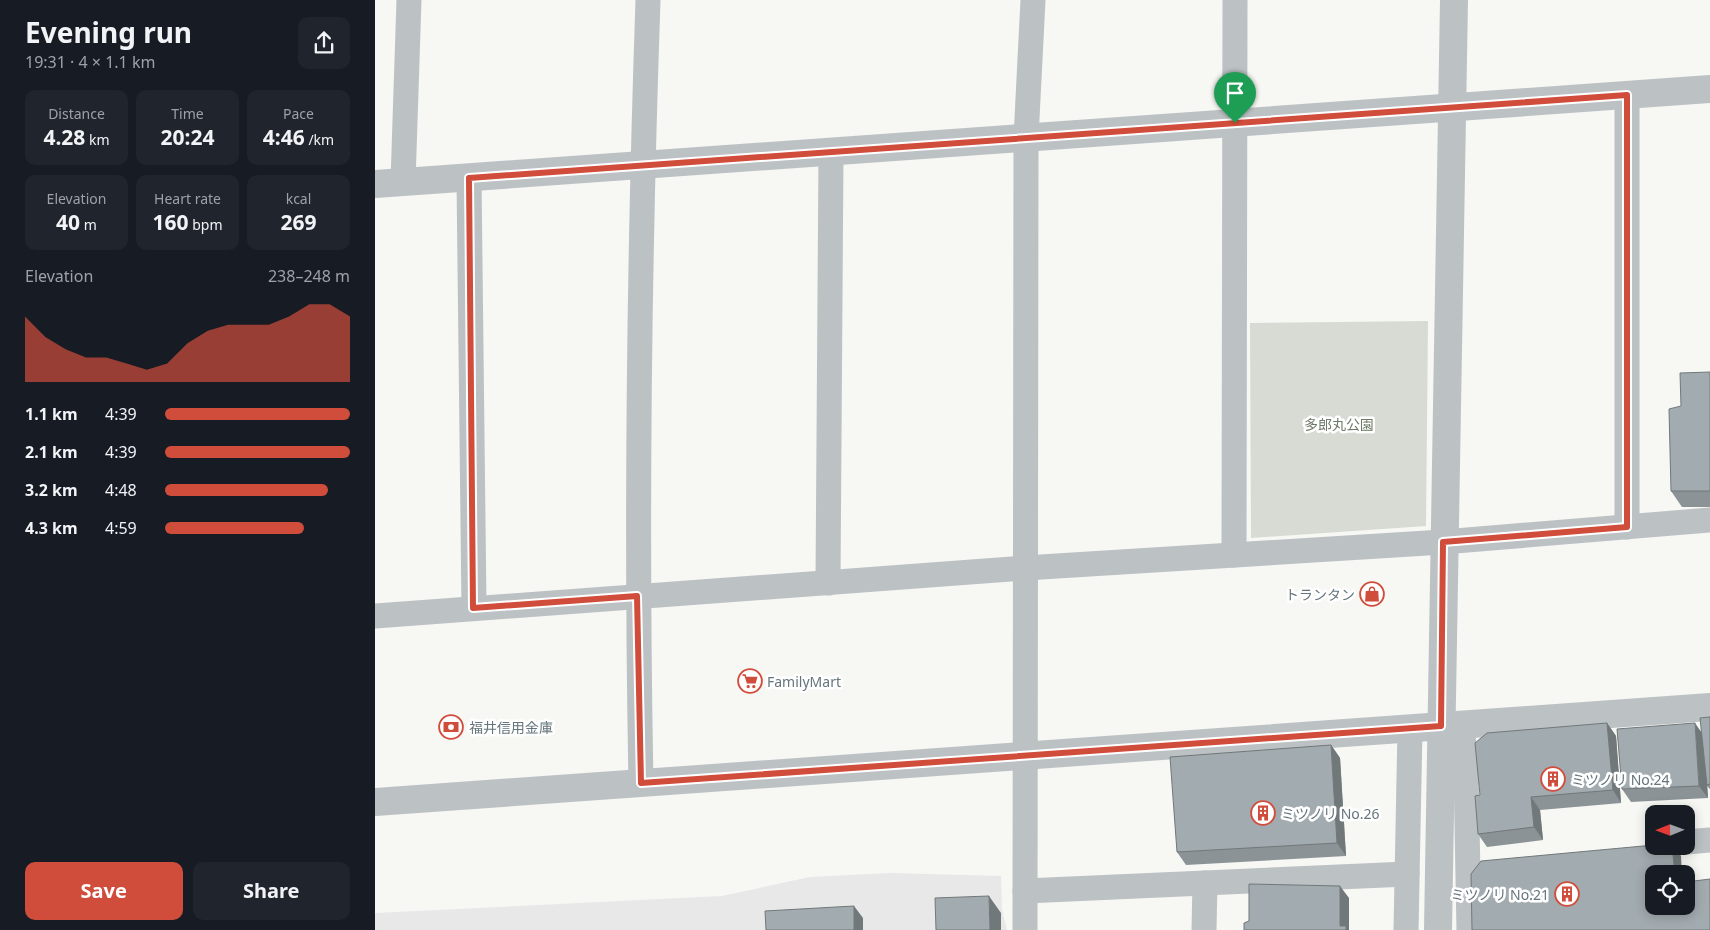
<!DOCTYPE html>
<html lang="en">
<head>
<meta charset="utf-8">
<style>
	:root { --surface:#171b24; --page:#20242c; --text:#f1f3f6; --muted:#9ea1a6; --accent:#d14d3b }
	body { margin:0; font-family:"Noto Sans","Noto Sans JP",sans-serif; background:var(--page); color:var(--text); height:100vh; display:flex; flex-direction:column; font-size:19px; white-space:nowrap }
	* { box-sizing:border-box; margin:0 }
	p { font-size:16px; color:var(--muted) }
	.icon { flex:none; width:28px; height:28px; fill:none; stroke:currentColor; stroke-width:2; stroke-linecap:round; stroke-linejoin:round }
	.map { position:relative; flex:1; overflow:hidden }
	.panel { display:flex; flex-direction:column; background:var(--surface); width:375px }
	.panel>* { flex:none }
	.needle { width:32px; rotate:269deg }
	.buttons { position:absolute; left:1270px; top:805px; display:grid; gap:10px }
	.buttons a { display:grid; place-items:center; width:50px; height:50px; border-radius:10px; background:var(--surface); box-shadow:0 2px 12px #0003; font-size:25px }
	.pin { position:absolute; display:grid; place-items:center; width:42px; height:42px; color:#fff; margin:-51px -21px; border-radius:50% 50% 50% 0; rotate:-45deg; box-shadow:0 0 5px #0007 }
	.pin .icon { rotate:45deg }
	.round { display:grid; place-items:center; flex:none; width:52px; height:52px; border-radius:10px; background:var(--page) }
	.summary { display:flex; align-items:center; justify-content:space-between; height:85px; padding:0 25px }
	h1 { font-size:28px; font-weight:700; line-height:38px }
	.metrics { display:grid; grid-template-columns:repeat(3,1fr); gap:8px; height:85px; padding:5px 25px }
	.metrics div { display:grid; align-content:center; border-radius:10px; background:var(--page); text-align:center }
	.metrics b { font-size:21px; font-weight:700 }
	.metrics small { font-size:14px; font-weight:400 }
	.metrics p { font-size:14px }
	.chart { height:140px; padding:10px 25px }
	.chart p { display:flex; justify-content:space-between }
	.chart svg { width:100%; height:90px; margin-top:5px; fill:var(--accent); opacity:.7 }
	.primary-button { display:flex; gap:10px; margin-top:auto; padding:10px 25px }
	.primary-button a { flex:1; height:58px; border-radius:10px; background:var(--accent); color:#fff; font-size:20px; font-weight:700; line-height:58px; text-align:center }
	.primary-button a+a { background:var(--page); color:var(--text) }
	ul { padding:0 25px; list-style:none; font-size:16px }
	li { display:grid; grid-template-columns:80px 60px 1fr; align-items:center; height:38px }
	li i { height:12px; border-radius:6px; background:var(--accent) }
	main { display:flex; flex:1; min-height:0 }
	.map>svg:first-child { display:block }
	.built { fill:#e8e8e8 }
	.green { fill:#d7dbd4 }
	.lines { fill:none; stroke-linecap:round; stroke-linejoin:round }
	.minor { stroke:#bcc1c4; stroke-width:25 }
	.tertiary { stroke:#bcc1c4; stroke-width:28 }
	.wall { fill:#8b9396 }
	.shaded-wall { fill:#71787a }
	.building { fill:#a2abaf; stroke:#71787a }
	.route-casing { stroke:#fff; stroke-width:10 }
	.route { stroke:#d14d3b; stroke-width:6 }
	.labels { text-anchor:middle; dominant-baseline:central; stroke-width:5; stroke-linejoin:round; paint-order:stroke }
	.park-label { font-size:14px; fill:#6d7a67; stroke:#fff }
	.poi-label { font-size:14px; fill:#65757c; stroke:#fff; text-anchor:start }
</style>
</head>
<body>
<main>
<section class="panel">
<div class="summary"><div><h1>Evening run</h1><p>19:31 · 4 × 1.1 km</p></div><a class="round"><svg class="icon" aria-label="share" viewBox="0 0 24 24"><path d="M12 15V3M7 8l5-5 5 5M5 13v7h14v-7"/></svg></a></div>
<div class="metrics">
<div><p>Distance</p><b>4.28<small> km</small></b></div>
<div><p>Time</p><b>20:24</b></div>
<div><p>Pace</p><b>4:46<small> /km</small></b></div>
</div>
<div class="metrics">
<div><p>Elevation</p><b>40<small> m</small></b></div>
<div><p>Heart rate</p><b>160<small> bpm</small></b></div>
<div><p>kcal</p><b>269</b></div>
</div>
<div class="chart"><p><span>Elevation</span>238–248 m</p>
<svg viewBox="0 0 160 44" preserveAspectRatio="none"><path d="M0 44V12L10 22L20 28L30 32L40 32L50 35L60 38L70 35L80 25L90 19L100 16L110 16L120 16L130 12L140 6L150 6L160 12V44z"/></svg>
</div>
<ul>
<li><b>1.1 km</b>4:39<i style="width:100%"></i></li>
<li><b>2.1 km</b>4:39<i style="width:100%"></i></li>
<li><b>3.2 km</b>4:48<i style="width:88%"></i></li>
<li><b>4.3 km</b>4:59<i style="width:75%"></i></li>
</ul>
<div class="primary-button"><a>Save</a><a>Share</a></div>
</section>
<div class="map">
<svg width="1335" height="930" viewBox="0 0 1335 930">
	<rect width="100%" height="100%" fill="#f7f7f4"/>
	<!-- built -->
	<polygon class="built" points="516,873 626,876 627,910 632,930 0,930 0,913 347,896 435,877"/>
	<!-- green -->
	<polygon class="green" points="1053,321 1051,526 876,538 875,323"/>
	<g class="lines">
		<!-- minor -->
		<g class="minor">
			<polyline points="94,178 99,608"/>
			<polyline points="28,182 34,0"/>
			<polyline points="1252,527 1252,95"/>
			<polyline points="859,555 860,0"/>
			<polyline points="453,583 456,152"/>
			<polyline points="0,616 650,568 1068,542 1335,520"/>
			<polyline points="1087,724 1091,770 1094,930"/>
			<path d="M266,783c-5,-261 -2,-522 7,-783"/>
			<polyline points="1311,842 1335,840"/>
			<polyline points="650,891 1032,874"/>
			<polyline points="650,930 651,138 658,0"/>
			<polyline points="829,930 830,883"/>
			<polyline points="1031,930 1035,728"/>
		</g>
		<!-- tertiary -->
		<g class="tertiary">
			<polyline points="0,184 1335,89"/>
			<polyline points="0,802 1335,707"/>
			<polyline points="1063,930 1079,0"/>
		</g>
	</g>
	<!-- wall -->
	<g class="wall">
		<polygon points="1335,372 1335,507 1307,507 1296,491 1306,406"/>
		<polygon points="1232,723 1241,736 1246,803 1165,810 1168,840 1112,847 1103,834 1105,795"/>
		<polygon points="956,745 965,758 971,856 811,865 802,852"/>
		<polygon points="1335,784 1335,789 1332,786 1333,798 1256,802 1247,789"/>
	</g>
	<!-- shaded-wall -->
	<g class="shaded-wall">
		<polygon points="1232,723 1241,736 1246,803 1238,790"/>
		<polygon points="1320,723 1329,736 1333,798 1324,786"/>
		<polygon points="956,745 965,758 971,856 962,843"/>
		<polygon points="1156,797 1165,810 1168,840 1159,827"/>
		<polygon points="1297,846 1299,846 1306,856 1307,874 1300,874"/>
		<polygon points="965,886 974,898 974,930 968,930 965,926"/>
		<polygon points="614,896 626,913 626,930 615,930"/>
		<polygon points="479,906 488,918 488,930 479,930"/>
	</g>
	<!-- building -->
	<g class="building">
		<polygon points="1335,372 1335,491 1296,491 1294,409 1306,406 1305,373"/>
		<polygon points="1335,717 1335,784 1332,785 1325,718"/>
		<polygon points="1232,723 1238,790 1156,797 1159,827 1103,834 1100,796 1105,795 1100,743 1112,733"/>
		<polygon points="1320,723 1324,786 1247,789 1242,729"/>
		<polygon points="956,745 962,843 802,852 795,757"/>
		<polygon points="1279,845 1279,846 1297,846 1300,874 1279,874 1279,906 1311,906 1311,882 1335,879 1335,930 1097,930 1096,874 1106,861"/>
		<polygon points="874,884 965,886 965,926 971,926 971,930 869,930 869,923 874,921"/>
		<polygon points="614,896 615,930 561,930 560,898"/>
		<polygon points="479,906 479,930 391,930 390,911"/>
	</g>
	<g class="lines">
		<!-- route casing -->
		<g class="route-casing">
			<polygon id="route" points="1252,95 1252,527 1068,542 1066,726 266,783 262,596 98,608 94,178"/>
		</g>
		<!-- route -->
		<use href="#route" class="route"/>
	</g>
	<!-- icons -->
	<defs>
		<g id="shop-ring" transform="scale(1.25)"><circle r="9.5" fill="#fff" stroke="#d14d3b" stroke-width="1.5"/><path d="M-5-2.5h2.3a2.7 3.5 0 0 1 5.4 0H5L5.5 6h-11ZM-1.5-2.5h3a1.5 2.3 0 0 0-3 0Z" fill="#d14d3b"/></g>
		<g id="supermarket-ring" transform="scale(1.25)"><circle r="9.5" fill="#fff" stroke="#d14d3b" stroke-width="1.5"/><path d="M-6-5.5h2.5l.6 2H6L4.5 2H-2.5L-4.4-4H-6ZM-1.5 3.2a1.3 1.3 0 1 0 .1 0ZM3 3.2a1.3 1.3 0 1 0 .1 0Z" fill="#d14d3b"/></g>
		<g id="bank-ring" transform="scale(1.25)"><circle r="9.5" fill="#fff" stroke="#d14d3b" stroke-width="1.5"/><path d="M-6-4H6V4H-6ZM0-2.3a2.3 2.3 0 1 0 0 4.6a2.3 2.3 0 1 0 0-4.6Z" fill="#d14d3b"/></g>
		<g id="building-ring" transform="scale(1.25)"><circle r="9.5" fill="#fff" stroke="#d14d3b" stroke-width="1.5"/><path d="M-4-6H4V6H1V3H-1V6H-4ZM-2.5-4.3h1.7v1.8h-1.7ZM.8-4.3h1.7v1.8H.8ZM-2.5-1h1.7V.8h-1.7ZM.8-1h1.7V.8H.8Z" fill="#d14d3b"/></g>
	</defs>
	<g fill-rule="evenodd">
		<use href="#shop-ring" x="997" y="594"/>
		<use href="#supermarket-ring" x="375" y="681"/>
		<use href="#bank-ring" x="76" y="727"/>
		<use href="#building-ring" x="1178" y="779"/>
		<use href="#building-ring" x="888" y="813"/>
		<use href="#building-ring" x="1192" y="894"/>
	</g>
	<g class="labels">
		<!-- park labels -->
		<g class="park-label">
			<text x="964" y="424">多郎丸公園</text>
		</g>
		<!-- poi labels -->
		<g class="poi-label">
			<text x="980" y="594" text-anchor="end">トランタン</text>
			<text x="392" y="681">FamilyMart</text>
			<text x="94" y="727">福井信用金庫</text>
			<text x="1196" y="779">ミツノリ No.24</text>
			<text x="906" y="813">ミツノリ No.26</text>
			<text x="1174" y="894" text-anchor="end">ミツノリ No.21</text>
		</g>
	</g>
</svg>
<div class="buttons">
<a><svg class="needle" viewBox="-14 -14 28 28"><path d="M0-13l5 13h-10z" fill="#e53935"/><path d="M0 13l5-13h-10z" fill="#9ea1a6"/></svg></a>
<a><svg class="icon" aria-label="locate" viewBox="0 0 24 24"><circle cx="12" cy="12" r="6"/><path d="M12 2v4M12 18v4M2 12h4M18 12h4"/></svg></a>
</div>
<div class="pin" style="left:860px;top:123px;background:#1e9e55"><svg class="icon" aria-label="arrive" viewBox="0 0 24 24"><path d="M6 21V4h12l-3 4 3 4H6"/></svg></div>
</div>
</main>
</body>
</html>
